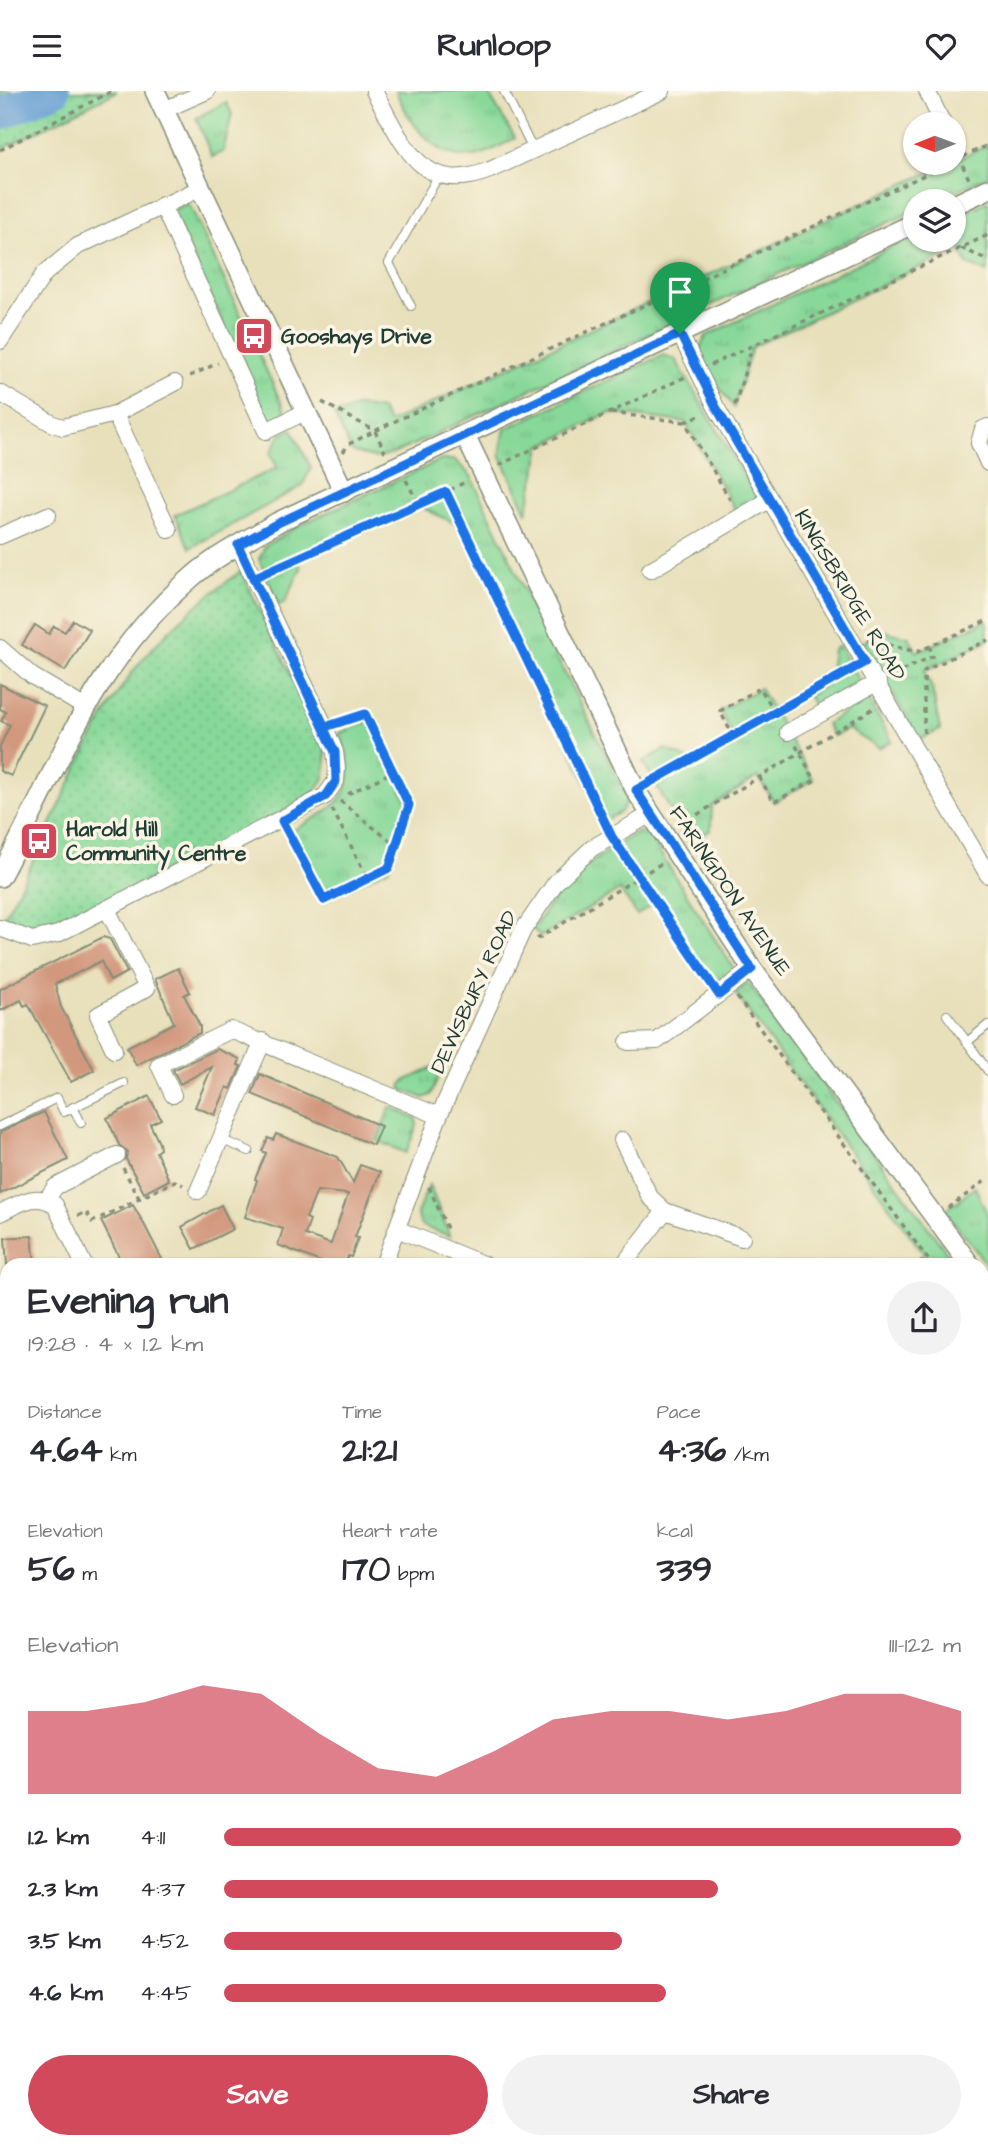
<!DOCTYPE html>
<html lang="en">
<head>
<meta charset="utf-8">
<style>
	:root { --surface:#fff; --page:#f2f2f3; --text:#2b2b33; --muted:#7c7c81; --accent:#d1495b }
	body { margin:0; font-family:"Architects Daughter",sans-serif; background:var(--page); color:var(--text); height:100vh; display:flex; flex-direction:column; font-size:26px; white-space:nowrap }
	* { box-sizing:border-box; margin:0 }
	p { font-size:23px; color:var(--muted) }
	.icon { flex:none; width:38px; height:38px; fill:none; stroke:currentColor; stroke-width:2; stroke-linecap:round; stroke-linejoin:round }
	.map { position:relative; flex:1; overflow:hidden }
	.panel { position:absolute; left:0px; top:1167px; width:989px; height:891px; display:flex; flex-direction:column; background:var(--surface); border-radius:21px 21px 0 0; box-shadow:0 2px 5px #0004 }
	.panel>* { flex:none }
	.needle { width:46px; rotate:269deg }
	.controls { position:absolute; left:903px; top:21px; display:grid; gap:14px }
	.controls a { display:grid; place-items:center; width:63px; height:63px; border-radius:50%; background:var(--surface); box-shadow:0 2px 5px #0004; font-size:35px }
	.pin { position:absolute; display:grid; place-items:center; width:60px; height:60px; color:#fff; margin:-72px -30px; border-radius:50% 50% 50% 0; rotate:-45deg; box-shadow:0 0 7px #0007 }
	.pin .icon { rotate:45deg }
	.round { display:grid; place-items:center; flex:none; width:74px; height:74px; border-radius:37px; background:var(--page) }
	.head { display:flex; align-items:center; justify-content:space-between; height:119px; padding:0 28px }
	h1 { font-size:38px; font-weight:700; line-height:52px }
	.figures { display:grid; grid-template-columns:repeat(3,1fr); gap:10px; height:119px; padding:7px 28px }
	.figures div { display:grid; align-content:center }
	.figures b { font-size:35px; font-weight:700 }
	.figures small { font-size:19px; font-weight:400 }
	.figures p { font-size:19px }
	.chart { height:196px; padding:14px 28px }
	.chart p { display:flex; justify-content:space-between }
	.chart svg { width:100%; height:126px; margin-top:7px; fill:var(--accent); opacity:.7 }
	.action { display:flex; gap:14px; margin-top:auto; padding:14px 28px }
	.action a { flex:1; height:80px; border-radius:42px; background:var(--accent); color:#fff; font-size:28px; font-weight:700; line-height:80px; text-align:center }
	.action a+a { background:var(--page); color:var(--text) }
	ul { padding:0 28px; list-style:none; font-size:23px }
	li { display:grid; grid-template-columns:112px 84px 1fr; align-items:center; height:52px }
	li i { height:18px; border-radius:9px; background:var(--accent) }
	header { display:flex; justify-content:space-between; align-items:center; height:91px; padding:0 28px; background:var(--surface); font-size:32px; font-weight:700 }
	.map>svg:first-child { display:block }
	.built { fill:#f7d0cb }
	.grass { fill:url(#grass-tufts); stroke:#538a66; stroke-width:2 }
	.park { fill:url(#park-dots); stroke:#538a66; stroke-width:2 }
	.lines { fill:none; stroke-linecap:round; stroke-linejoin:round }
	.river { stroke:#659fd4; stroke-width:32 }
	.building { fill:#d2987e; fill-rule:evenodd }
	.service-casing { stroke:#848e78; stroke-width:10 }
	.minor-casing { stroke:#848e78; stroke-width:18 }
	.tertiary-casing { stroke:#848e78; stroke-width:22 }
	.path { stroke:#848e78; stroke-width:3.5; stroke-dasharray:5 5; stroke-linecap:butt }
	.service { stroke:#fff; stroke-width:8 }
	.minor { stroke:#fff; stroke-width:16 }
	.tertiary { stroke:#fff; stroke-width:19 }
	.route-casing { stroke:#fff; stroke-width:14 }
	.route { stroke:#1a73e8; stroke-width:9 }
	.labels { text-anchor:middle; dominant-baseline:central; stroke-width:7; stroke-linejoin:round; paint-order:stroke }
	.poi-label { font-size:21px; font-weight:bold; fill:#1f3d34; stroke:#fcf5e5; text-anchor:start }
	.street-label { font-size:21px; fill:#1f3d34; stroke:#fcf5e5 }
</style>
</head>
<body>
<header><svg class="icon" aria-label="menu" viewBox="0 0 24 24"><path d="M4 6h16M4 12h16M4 18h16"/></svg>Runloop<svg class="icon" aria-label="heart" viewBox="0 0 24 24"><path d="M12 20l-8-8c-3-5 5-10 8-4 3-6 11-1 8 4z"/></svg></header>
<div class="map">
<svg width="988" height="2057" viewBox="0 0 988 2057">
	<defs>
		<pattern id="grass-tufts" width="24" height="20" patternUnits="userSpaceOnUse" patternTransform="scale(1.75)"><rect width="24" height="20" fill="#87d899"/><path d="M3 7l-1-3M5 7V3M7 7l1-3M15 17l-1-3M17 17v-4M19 17l1-3" fill="none" stroke="#74ba84"/></pattern>
		<pattern id="park-dots" width="8" height="8" patternUnits="userSpaceOnUse" patternTransform="scale(1.75)"><rect width="8" height="8" fill="#87d899"/><path d="M2 2h.1M6 6h.1" fill="none" stroke="#74ba84" stroke-width="1.8" stroke-linecap="round"/></pattern>
	</defs>
	<rect width="100%" height="100%" fill="#fcf5e5"/>
	<filter id="ink" filterUnits="userSpaceOnUse"><feTurbulence type="fractalNoise" baseFrequency=".0143" numOctaves="2"/><feDisplacementMap in="SourceGraphic" scale="14" xChannelSelector="R" yChannelSelector="G"/><feConvolveMatrix kernelMatrix="1 2 1 2 8 2 1 2 1" color-interpolation-filters="sRGB"/></filter>
	<filter id="wash" filterUnits="userSpaceOnUse"><feTurbulence type="fractalNoise" baseFrequency=".00686" numOctaves="4" result="noise"/><feDisplacementMap in="SourceGraphic" scale="28" xChannelSelector="R" yChannelSelector="G"/><feGaussianBlur stdDeviation="1.57" result="paint"/><feColorMatrix in="noise" values="0 0 0 0 0 0 0 0 0 0 0 0 0 0 0 0 0 1.4 0 .05"/><feComposite in="paint" operator="in"/></filter>
	<g filter="url(#wash)">
		<rect width="100%" height="100%" fill="#e8e0bb"/>
		<!-- built -->
		<polygon class="built" points="988,1358 988,1637 982,1609 982,1362"/>
		<!-- grass -->
		<g class="grass">
			<path d="M396,0h91l28,47c-9,5 -19,11 -30,15 -45,16 -74,-27 -89,-62z"/>
			<polygon points="226,11 232,23 223,61 212,66 196,27"/>
			<polygon points="988,54 988,85 935,110 915,110 915,119 393,363 375,367 352,361 334,324 358,315 381,319 389,332"/>
			<polygon points="988,110 988,181 967,173 960,157 752,256 734,316 705,277 700,257 706,245 915,145 915,149 954,149 954,126"/>
			<polygon points="186,113 190,115 287,324 270,328 265,323 173,123 174,119"/>
			<polygon points="663,264 675,268 758,407 736,420 685,331 609,322 541,355 527,421 500,363 505,338"/>
			<polygon points="292,338 311,377 302,395 190,457 175,424 277,377 271,362 280,344"/>
			<polygon points="441,369 455,369 471,385 558,569 628,707 621,721 604,730 463,436 419,415 297,470 301,477 285,511 279,514 259,468 265,455 304,432"/>
			<polygon points="987,529 988,549 924,580 932,597 940,639 919,649 863,551 884,540 909,546 917,561"/>
			<polygon points="839,555 860,591 815,617 808,604 828,593 833,559"/>
			<polygon points="760,597 813,689 774,711 758,686 712,715 711,739 689,751 643,671 665,658 690,669 734,647 720,620"/>
			<polygon points="868,608 892,650 879,657 848,638 833,645 826,633"/>
			<path d="M369,630l40,84 -20,63 -65,32 -36,-67c50,-27 76,-38 52,-100z"/>
			<path d="M637,741l11,2 86,135 -22,17 -58,-83 -17,12 -17,-25 -80,47 -7,-8c29,-47 57,-68 104,-97z"/>
			<polygon points="748,892 956,1174 921,1174 923,1162 735,902"/>
			<polygon points="434,976 441,980 431,1004 424,1007 401,998 403,991"/>
			<polygon points="390,1016 416,1027 417,1035 406,1062 377,1050"/>
			<polygon points="429,1094 450,1145 421,1135 417,1122"/>
			<polygon points="975,1096 988,1125 988,1175 945,1120"/>
		</g>
		<!-- park -->
		<g class="park">
			<polygon points="0,0 116,0 116,1 0,59"/>
			<path d="M241,480l84,174c3,31 1,39 -24,58l-246,124 -30,2 -22,-11c43,-73 71,-156 117,-228 31,-48 75,-85 121,-119z"/>
		</g>
		<g class="lines">
			<!-- river -->
			<polyline class="river" points="0,23 54,0"/>
		</g>
		<g id="blocks">
			<!-- building -->
			<g class="building">
				<polygon points="73,529 90,539 65,580 22,554 35,534 49,543 54,535 65,541"/>
				<polygon points="0,593 45,615 11,685 0,680 0,655 10,634 1,630 6,621 0,618"/>
				<polygon points="103,846 110,848 127,881 110,890 101,870 55,893 61,916 94,979 71,991 28,913 24,915 21,909 0,920 0,898"/>
				<polygon points="178,877 190,901 184,904 200,935 200,942 136,974 127,956 174,932 155,888"/>
				<polygon points="217,958 240,968 238,974 241,975 231,998 227,996 215,1024 195,1016 212,976 180,993 173,979"/>
				<polygon points="260,983 381,1035 373,1054 252,1003"/>
				<polygon points="149,1005 161,1028 150,1033 159,1052 160,1058 156,1061 169,1089 144,1102 126,1068 127,1060 119,1054 107,1027"/>
				<polygon points="44,1021 68,1069 0,1103 0,1041"/>
				<path d="M276,1043l62,23 15,26 7,-18 20,7 -25,65 3,1 -7,19 -3,-1 -3,9h-17l-50,-20 5,-16 -38,-12 12,-37 -2,-1 11,-26 -4,-2 6,-13 5,2zM317,1100l31,3 -17,50 -26,-9 5,-15 -4,-2z"/>
				<polygon points="133,1114 145,1135 165,1174 123,1174 101,1130"/>
				<polygon points="221,1114 233,1138 194,1158 182,1136"/>
				<polygon points="32,1145 35,1174 7,1174 5,1147"/>
			</g>
		</g>
	</g>
	<g filter="url(#ink)">
		<use href="#blocks" fill-opacity="0" stroke="#848e78" stroke-width="2"/>
		<g class="lines">
			<!-- service casing -->
			<g class="service-casing">
				<g id="service">
					<polyline points="504,0 533,59"/>
					<polyline points="411,215 389,172 439,84"/>
					<polyline points="947,924 967,951"/>
					<polyline points="988,934 967,951 988,980"/>
					<polyline points="73,1016 81,1032"/>
					<polyline points="0,1035 57,1007 64,1021 124,992"/>
					<polyline points="220,1048 249,1060"/>
					<polyline points="0,1247 7,1261"/>
				</g>
			</g>
			<!-- minor casing -->
			<g class="minor-casing">
				<g id="minor">
					<path d="M374,0c28,50 46,107 116,79l172,-79"/>
					<polyline points="927,0 943,33"/>
					<polyline points="164,19 207,0"/>
					<polyline points="162,114 266,340 307,320"/>
					<polyline points="680,243 716,316 988,784"/>
					<polyline points="0,250 44,183 78,155 201,97"/>
					<polyline points="0,302 53,333 63,336 115,323 169,439"/>
					<polyline points="115,323 175,292"/>
					<polyline points="988,336 983,338 979,352 988,372"/>
					<polyline points="0,445 48,424"/>
					<polyline points="650,479 769,409"/>
					<polyline points="0,557 32,585 84,616"/>
					<polyline points="788,641 878,591"/>
					<polyline points="107,818 147,897 98,924 114,959"/>
					<polyline points="0,837 32,849 58,843 325,705 336,690 337,677 335,661 325,636 238,454"/>
					<polyline points="628,951 657,950 752,878"/>
					<polyline points="173,1004 159,974 231,939 439,1025"/>
					<polyline points="622,1049 650,1106 665,1120 742,1147"/>
					<polyline points="198,1100 263,950"/>
					<polyline points="47,1108 55,1096 117,1064"/>
					<path d="M0,1122c19,-9 36,-22 55,-8l29,60"/>
					<polyline points="397,1138 485,1174"/>
					<polyline points="383,1174 439,1025 523,839 556,791 592,757 651,723"/>
					<polyline points="623,1174 665,1120"/>
					<polyline points="982,1213 988,1208"/>
					<polyline points="0,1323 7,1337"/>
					<polyline points="0,1563 7,1559"/>
					<polyline points="0,1951 7,1965"/>
					<polyline points="982,1977 988,1989"/>
					<polyline points="0,2039 7,2036"/>
					<polyline points="50,2051 53,2057"/>
					<polyline points="369,2051 372,2057"/>
					<polyline points="194,2057 200,2051"/>
					<polyline points="688,2057 691,2051"/>
				</g>
			</g>
			<!-- tertiary casing -->
			<g class="tertiary-casing">
				<g id="tertiary">
					<polyline points="155,0 344,401"/>
					<polyline points="954,114 988,98"/>
					<polyline points="465,344 636,700 752,878 970,1174"/>
					<path d="M0,786c61,-113 90,-212 192,-300 25,-22 57,-38 86,-55l637,-299"/>
					<polyline points="982,1189 988,1197"/>
				</g>
			</g>
			<!-- path -->
			<g class="path">
				<polyline points="954,56 969,88"/>
				<polyline points="0,59 112,0"/>
				<polyline points="954,70 988,54"/>
				<polyline points="961,157 988,169"/>
				<polyline points="711,274 988,144"/>
				<polyline points="190,285 218,272"/>
				<polyline points="322,311 375,340 385,361"/>
				<polyline points="735,314 752,256"/>
				<polyline points="611,322 685,331 732,412"/>
				<polyline points="685,331 702,323"/>
				<polyline points="343,361 349,353 389,333 950,72"/>
				<polyline points="499,374 685,286"/>
				<polyline points="406,389 420,415"/>
				<polyline points="446,401 604,731"/>
				<polyline points="268,482 420,415 467,390"/>
				<polyline points="868,549 917,561 988,529"/>
				<polyline points="893,584 933,565 929,555"/>
				<polyline points="924,642 924,580 988,549"/>
				<polyline points="734,647 720,620 760,597 776,622"/>
				<polyline points="759,686 774,711 815,689 795,653"/>
				<polyline points="650,692 851,579"/>
				<polyline points="348,703 394,680"/>
				<polyline points="340,710 397,755"/>
				<polyline points="332,718 368,788"/>
				<polyline points="680,734 874,617"/>
				<polyline points="288,741 324,809 389,777 409,714 365,623 338,631"/>
				<polyline points="620,759 710,891"/>
				<polyline points="537,848 662,772"/>
				<polyline points="737,906 932,1174"/>
				<polyline points="123,1077 140,1109"/>
				<polyline points="429,1096 448,1140"/>
				<polyline points="948,1117 988,1088"/>
				<polyline points="78,1125 86,1121 92,1131 175,1090 183,1094"/>
				<polyline points="921,1174 923,1163"/>
				<polyline points="982,1251 988,1253"/>
				<polyline points="0,1407 7,1421"/>
				<polyline points="982,2011 988,2007"/>
				<polyline points="334,2051 338,2057"/>
				<polyline points="413,2051 416,2057"/>
			</g>
			<!-- service -->
			<use href="#service" class="service"/>
			<!-- minor -->
			<use href="#minor" class="minor"/>
			<!-- tertiary -->
			<use href="#tertiary" class="tertiary"/>
		</g>
	</g>
	<g class="lines" filter="url(#ink)">
		<!-- route casing -->
		<g class="route-casing">
			<polyline id="route" points="680,243 278,432 238,454 335,661 336,690 326,705 282,730 324,809 389,777 409,714 365,623 325,636 253,487 446,401 612,746 719,904 752,878 636,699 865,571 716,316 680,243"/>
		</g>
		<!-- route -->
		<use href="#route" class="route"/>
	</g>
	<!-- icons -->
	<defs>
		<g id="bus-square" transform="scale(2.0125)"><rect x="-9" y="-9" width="18" height="18" rx="4" fill="#d1495b" stroke="#fcf5e5"/><path d="M-5-6H5V4H4V6H2V4H-2V6H-4V4H-5ZM-3.5-4V0h7V-4ZM-3.5 1.2v1.5H-2V1.2ZM2 1.2v1.5H3.5V1.2Z" fill="#fff"/></g>
	</defs>
	<g fill-rule="evenodd">
		<use href="#bus-square" x="254" y="245"/>
		<use href="#bus-square" x="39" y="750"/>
	</g>
	<g class="labels">
		<!-- poi labels -->
		<g class="poi-label">
			<text x="281" y="245">Gooshays Drive</text>
			<text x="66" y="738">Harold Hill<tspan x="66" dy="24">Community Centre</tspan></text>
		</g>
		<!-- street labels -->
		<g class="street-label">
			<text transform="translate(850 504) rotate(59)">KINGSBRIDGE ROAD</text>
			<text transform="translate(730 800) rotate(56)">FARINGDON AVENUE</text>
			<text transform="translate(474 901) rotate(-65)">DEWSBURY ROAD</text>
		</g>
	</g>
</svg>
<div class="controls">
<a><svg class="needle" viewBox="-14 -14 28 28"><path d="M0-13l5 13h-10z" fill="#e53935"/><path d="M0 13l5-13h-10z" fill="#7c7c81"/></svg></a>
<a><svg class="icon" aria-label="layers" viewBox="0 0 24 24"><path d="M12 4l9 5-9 5-9-5zM3 14l9 5 9-5"/></svg></a>
</div>
<div class="pin" style="left:680px;top:243px;background:#1e9e55"><svg class="icon" aria-label="arrive" viewBox="0 0 24 24"><path d="M6 21V4h12l-3 4 3 4H6"/></svg></div>
<section class="panel">
<div class="head"><div><h1>Evening run</h1><p>19:28 · 4 × 1.2 km</p></div><a class="round"><svg class="icon" aria-label="share" viewBox="0 0 24 24"><path d="M12 15V3M7 8l5-5 5 5M5 13v7h14v-7"/></svg></a></div>
<div class="figures">
<div><p>Distance</p><b>4.64<small> km</small></b></div>
<div><p>Time</p><b>21:21</b></div>
<div><p>Pace</p><b>4:36<small> /km</small></b></div>
</div>
<div class="figures">
<div><p>Elevation</p><b>56<small> m</small></b></div>
<div><p>Heart rate</p><b>170<small> bpm</small></b></div>
<div><p>kcal</p><b>339</b></div>
</div>
<div class="chart"><p><span>Elevation</span>111–122 m</p>
<svg viewBox="0 0 160 44" preserveAspectRatio="none"><path d="M0 44V15L10 15L20 12L30 6L40 9L50 23L60 35L70 38L80 29L90 18L100 15L110 15L120 18L130 15L140 9L150 9L160 15V44z"/></svg>
</div>
<ul>
<li><b>1.2 km</b>4:11<i style="width:100%"></i></li>
<li><b>2.3 km</b>4:37<i style="width:67%"></i></li>
<li><b>3.5 km</b>4:52<i style="width:54%"></i></li>
<li><b>4.6 km</b>4:45<i style="width:60%"></i></li>
</ul>
<div class="action"><a>Save</a><a>Share</a></div>
</section>
</div>
</body>
</html>
